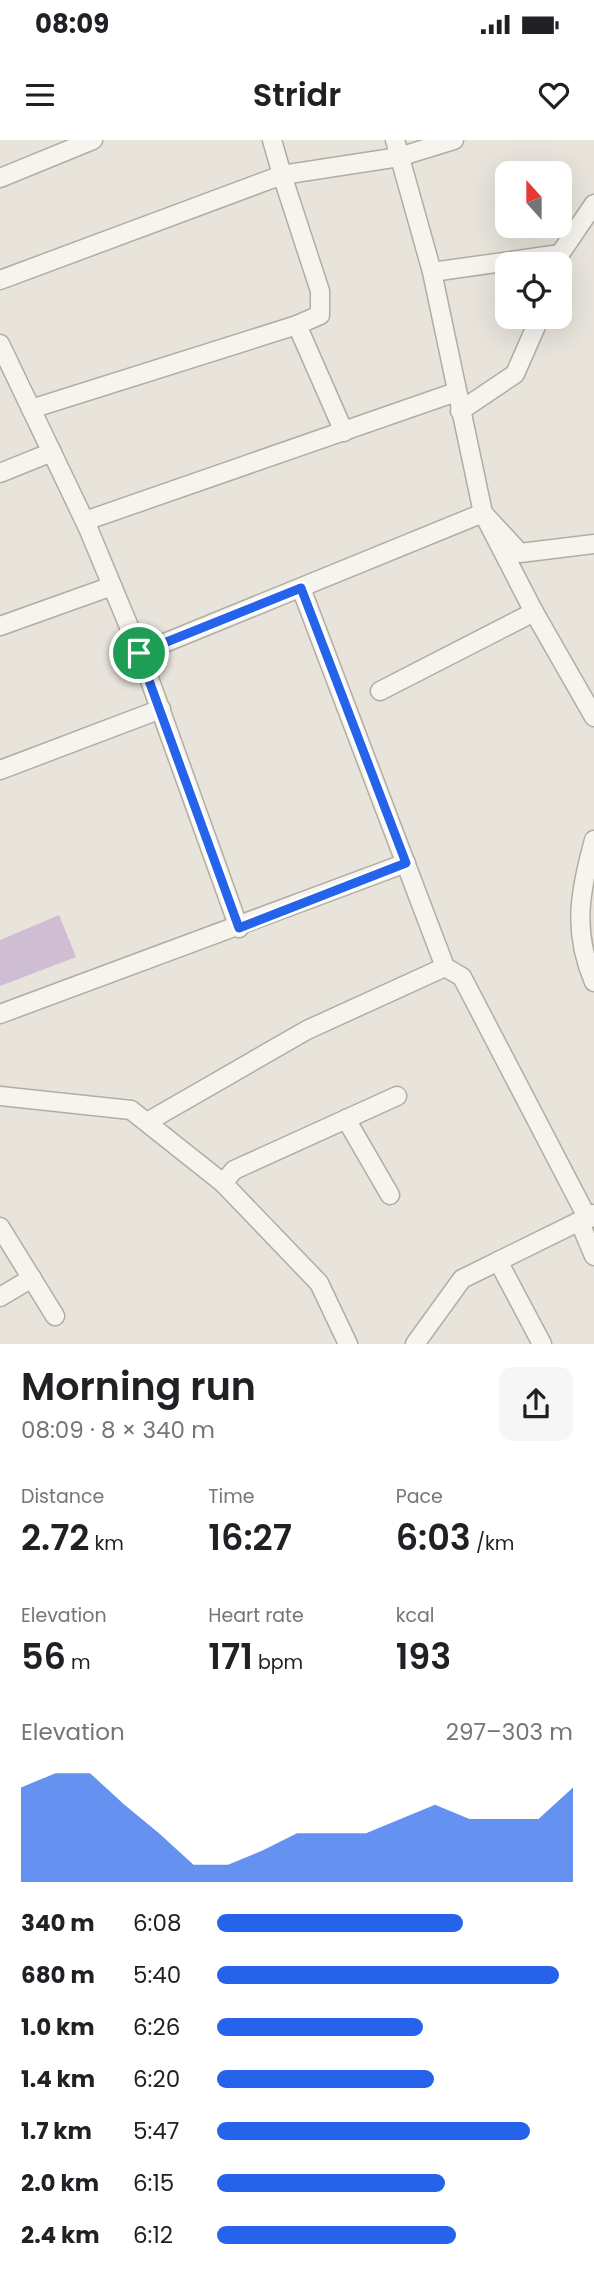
<!DOCTYPE html>
<html lang="en">
<head>
<meta charset="utf-8">
<style>
	:root { --surface:#fff; --page:#f6f6f6; --text:#202124; --muted:#757577; --accent:#2563eb }
	body { margin:0; font-family:Poppins,sans-serif; background:var(--page); color:var(--text); height:100vh; display:flex; flex-direction:column; font-size:26px; white-space:nowrap }
	* { box-sizing:border-box; margin:0 }
	p { font-size:23px; color:var(--muted) }
	.icon { flex:none; width:38px; height:38px; fill:none; stroke:currentColor; stroke-width:2; stroke-linecap:round; stroke-linejoin:round }
	.map { position:relative; height:1204px; overflow:hidden }
	.side { display:flex; flex-direction:column; background:var(--surface); flex:1 }
	.side>* { flex:none }
	.needle { width:46px; rotate:339deg }
	.controls { position:absolute; left:495px; top:21px; display:grid; gap:14px }
	.controls a { display:grid; place-items:center; width:77px; height:77px; border-radius:14px; background:var(--surface); box-shadow:0 7px 28px #0002; font-size:35px }
	.pin { position:absolute; display:grid; place-items:center; width:60px; height:60px; color:#fff; margin:-30px; border:4px solid #fff; border-radius:50%; box-shadow:0 2px 7px #0007 }
	.round { display:grid; place-items:center; flex:none; width:74px; height:74px; border-radius:14px; background:var(--page) }
	.head { display:flex; align-items:center; justify-content:space-between; height:119px; padding:0 21px }
	h1 { font-size:38px; font-weight:600; line-height:52px }
	.metrics { display:grid; grid-template-columns:repeat(3,1fr); gap:10px; height:119px; padding:7px 21px }
	.metrics div { display:grid; align-content:center }
	.metrics b { font-size:35px; font-weight:600 }
	.metrics small { font-size:19px; font-weight:400 }
	.metrics p { font-size:19px }
	.chart { height:196px; padding:14px 21px }
	.chart p { display:flex; justify-content:space-between }
	.chart svg { width:100%; height:126px; margin-top:7px; fill:var(--accent); opacity:.7 }
	ul { padding:0 21px; list-style:none; font-size:23px }
	li { display:grid; grid-template-columns:112px 84px 1fr; align-items:center; height:52px }
	li i { height:18px; border-radius:9px; background:var(--accent) }
	.status { display:flex; justify-content:space-between; align-items:center; height:49px; padding:0 35px; background:var(--surface); direction:ltr }
	.status svg { height:19px; fill:currentColor }
	header { display:flex; justify-content:space-between; align-items:center; height:91px; padding:0 21px; background:var(--surface); font-size:32px; font-weight:600 }
	.map>svg:first-child { display:block }
	.green { fill:#cfbdd3 }
	.lines { fill:none; stroke-linecap:round; stroke-linejoin:round }
	.minor-casing { stroke:#b2ada1; stroke-width:21 }
	.minor { stroke:#f6f4ef; stroke-width:18 }
	.route-casing { stroke:#fff; stroke-width:14 }
	.route { stroke:#2563eb; stroke-width:9 }
</style>
</head>
<body>
<div class="status"><b>08:09</b><svg viewBox="0 0 49 12"><path d="M0 12V9h3v3zM5 12V6h3v6zM10 12V3h3v9zM15 12V0h3v12zM26 1h20v11H26zM47 4h2v5h-2z"/></svg></div>
<header><svg class="icon" aria-label="menu" viewBox="0 0 24 24"><path d="M4 6h16M4 12h16M4 18h16"/></svg>Stridr<svg class="icon" aria-label="heart" viewBox="0 0 24 24"><path d="M12 20l-8-8c-3-5 5-10 8-4 3-6 11-1 8 4z"/></svg></header>
<div class="map">
<svg width="594" height="1204" viewBox="0 0 594 1204">
	<rect width="100%" height="100%" fill="#e8e4dc"/>
	<!-- green -->
	<polygon class="green" points="59,775 76,817 0,846 0,800"/>
	<g class="lines">
		<!-- minor casing -->
		<g class="minor-casing">
			<g id="minor">
				<polyline points="272,0 282,35 399,17 454,0"/>
				<polyline points="0,38 93,0"/>
				<polyline points="557,124 560,114 594,64"/>
				<polyline points="432,132 560,114"/>
				<polyline points="0,140 282,35 320,151 320,175 297,185"/>
				<polyline points="0,204 88,388 140,513"/>
				<polyline points="31,269 297,185 344,292"/>
				<polyline points="460,271 515,234 540,177"/>
				<polyline points="0,333 52,312"/>
				<polyline points="85,381 456,252"/>
				<polyline points="301,448 445,827 462,837 588,1079"/>
				<polyline points="534,472 594,577"/>
				<polyline points="0,486 112,446"/>
				<polyline points="380,551 534,472 483,373 432,132 395,0"/>
				<polyline points="0,630 161,569"/>
				<path d="M594,700c-14,51 -22,91 0,142"/>
				<polyline points="239,788 140,513 483,373 520,413 594,404"/>
				<polyline points="0,874 406,723"/>
				<polyline points="0,956 131,970 223,1043 319,1143 348,1204"/>
				<polyline points="346,979 390,1055"/>
				<polyline points="147,982 307,890 445,827"/>
				<polyline points="223,1043 234,1030 397,956"/>
				<polyline points="580,1083 594,1116"/>
				<polyline points="0,1087 55,1176"/>
				<polyline points="498,1121 542,1204"/>
				<polyline points="0,1157 32,1138"/>
				<polyline points="415,1204 462,1139 594,1074"/>
			</g>
		</g>
		<!-- minor -->
		<use href="#minor" class="minor"/>
	</g>
	<g class="lines">
		<!-- route casing -->
		<g class="route-casing">
			<polygon id="route" points="301,448 406,723 239,788 139,513"/>
		</g>
		<!-- route -->
		<use href="#route" class="route"/>
	</g>
</svg>
<div class="controls">
<a><svg class="needle" viewBox="-14 -14 28 28"><path d="M0-13l5 13h-10z" fill="#e53935"/><path d="M0 13l5-13h-10z" fill="#757577"/></svg></a>
<a><svg class="icon" aria-label="locate" viewBox="0 0 24 24"><circle cx="12" cy="12" r="6"/><path d="M12 2v4M12 18v4M2 12h4M18 12h4"/></svg></a>
</div>
<div class="pin" style="left:139px;top:513px;background:#1e9e55"><svg class="icon" aria-label="arrive" viewBox="0 0 24 24"><path d="M6 21V4h12l-3 4 3 4H6"/></svg></div>
</div>
<section class="side">
<div class="head"><div><h1>Morning run</h1><p>08:09 · 8 × 340 m</p></div><a class="round"><svg class="icon" aria-label="share" viewBox="0 0 24 24"><path d="M12 15V3M7 8l5-5 5 5M5 13v7h14v-7"/></svg></a></div>
<div class="metrics">
<div><p>Distance</p><b>2.72<small> km</small></b></div>
<div><p>Time</p><b>16:27</b></div>
<div><p>Pace</p><b>6:03<small> /km</small></b></div>
</div>
<div class="metrics">
<div><p>Elevation</p><b>56<small> m</small></b></div>
<div><p>Heart rate</p><b>171<small> bpm</small></b></div>
<div><p>kcal</p><b>193</b></div>
</div>
<div class="chart"><p><span>Elevation</span>297–303 m</p>
<svg viewBox="0 0 160 44" preserveAspectRatio="none"><path d="M0 44V11L10 6L20 6L30 17L40 27L50 38L60 38L70 33L80 27L90 27L100 27L110 22L120 17L130 22L140 22L150 22L160 11V44z"/></svg>
</div>
<ul>
<li><b>340 m</b>6:08<i style="width:69%"></i></li>
<li><b>680 m</b>5:40<i style="width:96%"></i></li>
<li><b>1.0 km</b>6:26<i style="width:58%"></i></li>
<li><b>1.4 km</b>6:20<i style="width:61%"></i></li>
<li><b>1.7 km</b>5:47<i style="width:88%"></i></li>
<li><b>2.0 km</b>6:15<i style="width:64%"></i></li>
<li><b>2.4 km</b>6:12<i style="width:67%"></i></li>
</ul>
</section>
</body>
</html>
